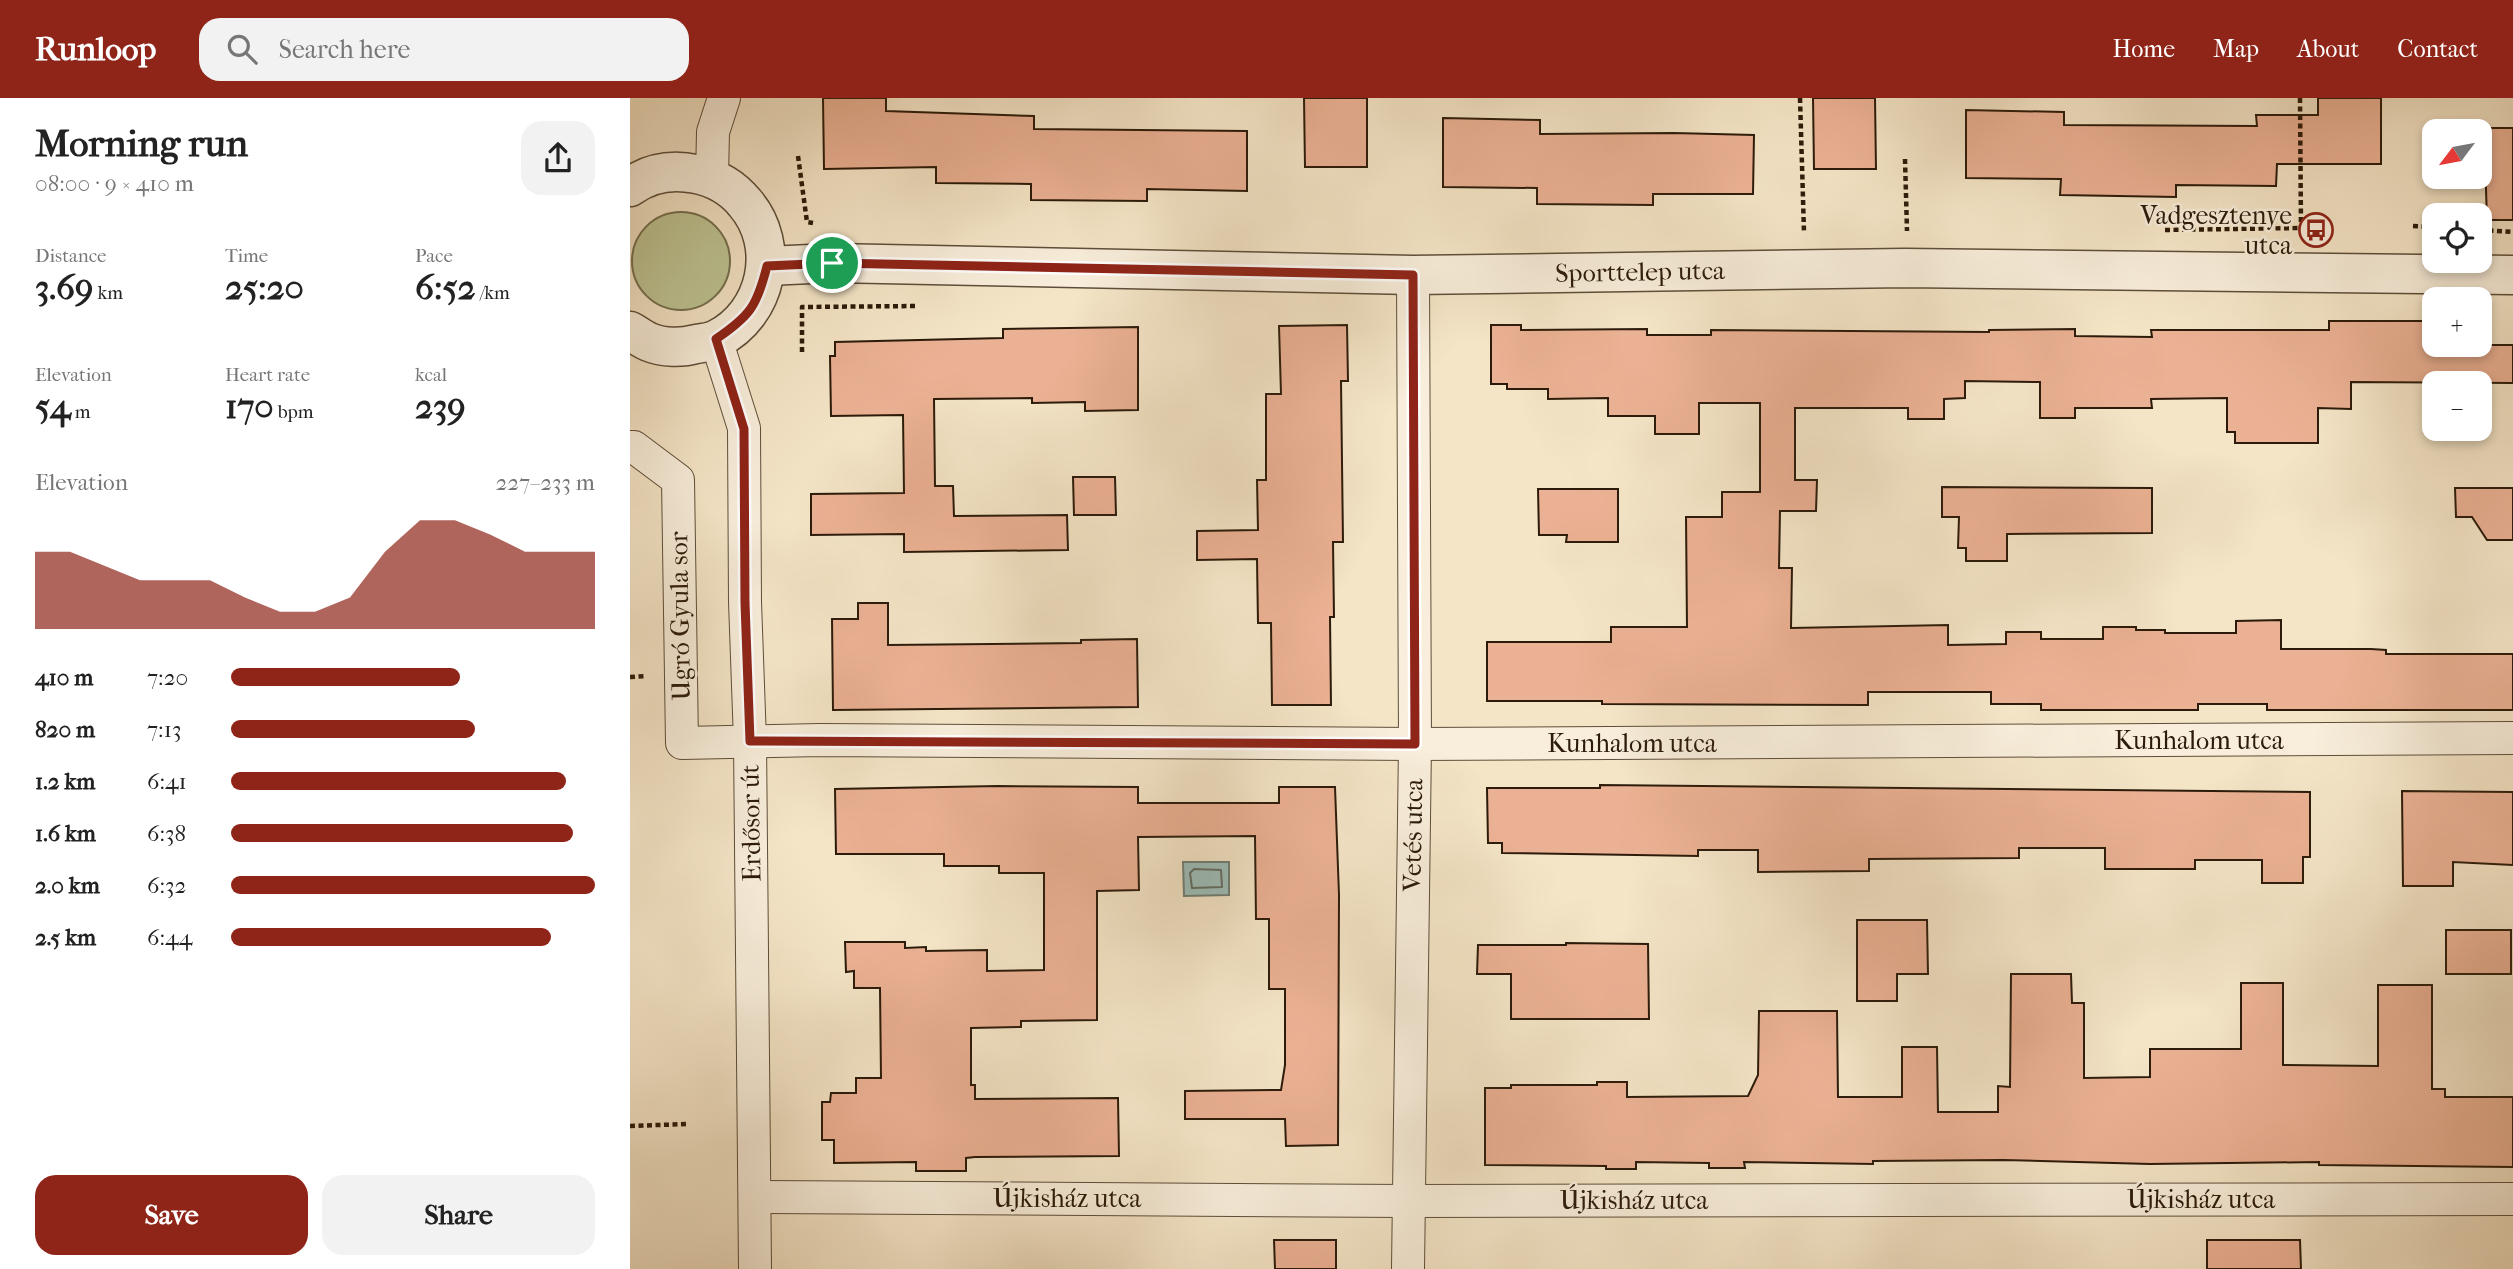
<!DOCTYPE html>
<html lang="en">
<head>
<meta charset="utf-8">
<style>
	:root { --surface:#fff; --page:#f2f2f2; --text:#222; --muted:#767676; --accent:#8f2418 }
	body { margin:0; font-family:"IM FELL French Canon",serif; background:var(--page); color:var(--text); height:100vh; display:flex; flex-direction:column; font-size:26px; white-space:nowrap }
	* { box-sizing:border-box; margin:0 }
	p { font-size:23px; color:var(--muted) }
	.icon { flex:none; width:38px; height:38px; fill:none; stroke:currentColor; stroke-width:2; stroke-linecap:round; stroke-linejoin:round }
	.map { position:relative; flex:1; overflow:hidden }
	.side { display:flex; flex-direction:column; background:var(--surface); width:630px }
	.side>* { flex:none }
	.needle { width:46px; rotate:238deg }
	.buttons { position:absolute; left:1792px; top:21px; display:grid; gap:14px }
	.buttons a { display:grid; place-items:center; width:70px; height:70px; border-radius:14px; background:var(--surface); box-shadow:0 4px 10px #0003; font-size:35px }
	.pin { position:absolute; display:grid; place-items:center; width:60px; height:60px; color:#fff; margin:-30px; border:4px solid #fff; border-radius:50%; box-shadow:0 2px 7px #0007 }
	.round { display:grid; place-items:center; flex:none; width:74px; height:74px; border-radius:21px; background:var(--page) }
	.overview { display:flex; align-items:center; justify-content:space-between; height:119px; padding:0 35px }
	h1 { font-size:38px; font-weight:800; line-height:52px }
	.figures { display:grid; grid-template-columns:repeat(3,1fr); gap:10px; height:119px; padding:7px 35px }
	.figures div { display:grid; align-content:center }
	.figures b { font-size:35px; font-weight:800 }
	.figures small { font-size:19px; font-weight:400 }
	.figures p { font-size:19px }
	.chart { height:196px; padding:14px 35px }
	.chart p { display:flex; justify-content:space-between }
	.chart svg { width:100%; height:126px; margin-top:7px; fill:var(--accent); opacity:.7 }
	.cta { display:flex; gap:14px; margin-top:auto; padding:14px 35px }
	.cta a { flex:1; height:80px; border-radius:21px; background:var(--accent); color:#fff; font-size:28px; font-weight:800; line-height:80px; text-align:center }
	.cta a+a { background:var(--page); color:var(--text) }
	ul { padding:0 35px; list-style:none; font-size:23px }
	li { display:grid; grid-template-columns:112px 84px 1fr; align-items:center; height:52px }
	li i { height:18px; border-radius:9px; background:var(--accent) }
	header { display:flex; align-items:center; gap:42px; box-sizing:border-box; height:98px; padding:0 35px; background:var(--accent); color:#fff }
	header strong { font-size:33px }
	nav { display:flex; gap:38px; margin-inline-start:auto; font-size:24px }
	.search { width:490px; height:63px; background:var(--page); display:flex; align-items:center; gap:18px; box-sizing:border-box; padding:0 24px; border-radius:21px; color:var(--muted); font-size:26px }
	main { display:flex; flex:1; min-height:0 }
	.map>svg:first-child { display:block }
	.green { fill:#bec494; stroke:#75704f; stroke-width:2 }
	.water { fill:#9cbeba; stroke:#6f7d74; stroke-width:2 }
	.lines { fill:none; stroke-linecap:round; stroke-linejoin:round }
	.shore { stroke:#646c62; stroke-width:2 }
	.building { fill:#ebb194; stroke:#2c1b0a; stroke-width:2 }
	.minor-casing { stroke:#5e4e39; stroke-width:34 }
	.tertiary-casing { stroke:#5e4e39; stroke-width:41 }
	.path { stroke:#2c1b0a; stroke-width:4.5; stroke-dasharray:5 3.5; stroke-linecap:butt }
	.minor { stroke:#f8eedb; stroke-width:32 }
	.tertiary { stroke:#f8eedb; stroke-width:38 }
	.route-casing { stroke:#fff; stroke-width:14 }
	.route { stroke:#8f2418; stroke-width:9 }
	.labels { text-anchor:middle; dominant-baseline:central; stroke-width:5; stroke-linejoin:round; paint-order:stroke }
	.poi-label { font-size:26px; fill:#2c1b0a; stroke:#f8eedb; text-anchor:end }
	.street-label { font-size:26px; fill:#2c1b0a; stroke:#f8eedb }
</style>
</head>
<body>
<header>
<strong>Runloop</strong>
<div class="search"><svg class="icon" aria-label="search" viewBox="0 0 24 24"><circle cx="10" cy="10" r="6"/><path d="M15 15l6 6"/></svg>Search here</div>
<nav><a>Home</a><a>Map</a><a>About</a><a>Contact</a></nav>
</header>
<main>
<section class="side">
<div class="overview"><div><h1>Morning run</h1><p>08:00 · 9 × 410 m</p></div><a class="round"><svg class="icon" aria-label="share" viewBox="0 0 24 24"><path d="M12 15V3M7 8l5-5 5 5M5 13v7h14v-7"/></svg></a></div>
<div class="figures">
<div><p>Distance</p><b>3.69<small> km</small></b></div>
<div><p>Time</p><b>25:20</b></div>
<div><p>Pace</p><b>6:52<small> /km</small></b></div>
</div>
<div class="figures">
<div><p>Elevation</p><b>54<small> m</small></b></div>
<div><p>Heart rate</p><b>170<small> bpm</small></b></div>
<div><p>kcal</p><b>239</b></div>
</div>
<div class="chart"><p><span>Elevation</span>227–233 m</p>
<svg viewBox="0 0 160 44" preserveAspectRatio="none"><path d="M0 44V17L10 17L20 22L30 27L40 27L50 27L60 33L70 38L80 38L90 33L100 17L110 6L120 6L130 11L140 17L150 17L160 17V44z"/></svg>
</div>
<ul>
<li><b>410 m</b>7:20<i style="width:63%"></i></li>
<li><b>820 m</b>7:13<i style="width:67%"></i></li>
<li><b>1.2 km</b>6:41<i style="width:92%"></i></li>
<li><b>1.6 km</b>6:38<i style="width:94%"></i></li>
<li><b>2.0 km</b>6:32<i style="width:100%"></i></li>
<li><b>2.5 km</b>6:44<i style="width:88%"></i></li>
</ul>
<div class="cta"><a>Save</a><a>Share</a></div>
</section>
<div class="map">
<svg width="1883" height="1171" viewBox="0 0 1883 1171">
	<rect width="100%" height="100%" fill="#f4e5c7"/>
	<filter id="stains"><feTurbulence type="fractalNoise" baseFrequency=".00286" numOctaves="4"/><feColorMatrix values="0 0 0 0 .2 0 0 0 0 .09 0 0 0 0 .02 0 0 0 .5 -.17"/></filter>
	<radialGradient id="worn" r=".72"><stop offset=".6" stop-color="#630" stop-opacity="0"/><stop offset="1" stop-color="#630" stop-opacity=".3"/></radialGradient>
	<!-- green -->
	<circle class="green" cx="51" cy="163" r="49"/>
	<!-- water -->
	<polygon class="water" points="553,764 599,764 599,797 554,798"/>
	<g class="lines">
		<!-- shore -->
		<polygon class="shore" points="564,771 591,772 592,789 562,790 560,775"/>
	</g>
	<!-- building -->
	<g class="building">
		<polygon points="193,0 256,0 256,13 404,18 404,31 617,33 617,93 517,91 517,103 401,102 401,86 306,85 306,69 194,71"/>
		<polygon points="674,0 737,0 737,69 675,69"/>
		<polygon points="1183,0 1245,0 1246,71 1184,71"/>
		<polygon points="1688,0 1751,0 1751,66 1647,66 1646,88 1546,87 1546,99 1430,97 1431,81 1336,80 1336,12 1434,14 1434,27 1627,28 1626,17 1688,17"/>
		<polygon points="813,20 910,22 910,36 1044,35 1124,37 1123,96 1023,96 1023,107 907,106 907,90 813,89"/>
		<polygon points="1854,30 1883,30 1883,122 1857,122"/>
		<polygon points="1699,223 1804,223 1804,247 1883,247 1883,285 1721,284 1721,311 1688,310 1688,345 1605,345 1605,334 1597,334 1597,300 1521,301 1522,310 1445,310 1445,320 1410,320 1410,284 1335,283 1335,300 1314,301 1314,321 1278,321 1278,310 1165,310 1165,382 1187,382 1186,413 1150,413 1149,470 1162,470 1161,530 1318,527 1318,547 1376,546 1376,534 1411,534 1411,541 1473,541 1473,529 1506,529 1506,532 1535,532 1535,535 1606,535 1606,523 1651,522 1651,551 1741,551 1756,552 1756,556 1883,556 1883,612 1637,612 1637,606 1568,606 1568,612 1411,612 1411,606 1361,606 1361,594 1238,594 1238,607 972,606 972,603 857,603 857,544 981,544 981,529 1057,529 1056,419 1092,419 1092,394 1130,394 1130,305 1069,305 1069,336 1025,336 1025,318 978,318 978,300 918,301 918,291 877,291 877,286 861,286 861,227 891,227 891,232 1017,231 1017,237 1081,237 1081,232 1359,234 1359,232 1445,231 1445,238 1522,239 1521,232 1699,232"/>
		<polygon points="717,227 718,283 711,283 713,444 703,444 704,519 700,519 701,607 642,607 641,525 628,525 627,461 567,462 567,433 628,432 627,382 636,382 636,296 651,296 649,228"/>
		<polygon points="508,229 508,312 455,313 455,304 402,305 402,300 304,301 305,388 323,388 324,418 437,417 438,452 274,454 274,436 181,437 181,396 274,395 273,317 201,318 200,258 205,258 205,244 373,240 373,231"/>
		<polygon points="443,379 485,379 486,417 444,417"/>
		<polygon points="1312,389 1522,390 1522,435 1377,436 1377,463 1336,463 1336,450 1328,450 1329,419 1312,419"/>
		<polygon points="1825,390 1883,390 1883,442 1857,442 1842,419 1826,419"/>
		<polygon points="908,391 988,391 988,444 936,444 937,437 909,437"/>
		<polygon points="228,505 258,505 258,547 451,545 451,542 507,541 508,609 203,612 202,521 228,521"/>
		<polygon points="970,687 1680,694 1680,759 1673,759 1673,785 1632,785 1632,762 1565,762 1565,771 1475,771 1475,750 1389,750 1389,760 1239,761 1239,773 1128,774 1128,752 1068,752 1068,758 872,755 872,745 858,745 857,690 970,690"/>
		<polygon points="368,688 508,689 508,705 649,705 649,689 705,689 709,797 708,1047 656,1048 655,1021 555,1021 555,993 651,992 655,967 655,891 639,891 639,821 626,821 625,738 508,739 509,792 467,793 467,922 391,923 391,929 341,930 341,987 345,987 345,1001 488,1000 489,1058 345,1059 336,1060 336,1073 286,1073 286,1064 204,1065 204,1042 192,1042 192,1004 200,1004 201,995 226,995 226,980 251,980 250,890 224,890 224,873 216,874 215,844 275,844 275,850 296,849 296,853 357,852 357,873 414,872 414,775 369,775 369,768 314,768 314,756 206,756 205,691"/>
		<polygon points="1772,693 1883,694 1883,767 1823,764 1823,788 1773,788"/>
		<polygon points="1227,822 1297,822 1298,876 1267,876 1267,903 1227,903"/>
		<rect x="1816" y="832" width="65" height="44"/>
		<polygon points="936,845 1018,846 1019,921 881,921 881,876 847,876 848,847 936,847"/>
		<polygon points="1381,876 1441,876 1442,905 1454,905 1454,980 1520,979 1520,951 1611,951 1611,885 1653,885 1653,967 1748,968 1748,887 1802,887 1802,991 1815,991 1815,999 1883,999 1883,1069 1689,1067 1689,1064 1520,1066 1374,1062 1243,1063 1243,1066 1114,1064 1115,1070 1079,1070 1079,1065 1006,1064 1006,1071 976,1071 976,1068 855,1067 855,990 881,990 881,987 967,987 967,984 997,984 997,999 1118,998 1128,977 1129,913 1207,913 1208,999 1272,999 1272,949 1307,949 1308,1014 1368,1014 1368,988 1380,989"/>
		<polygon points="644,1142 706,1142 706,1171 645,1171"/>
		<polygon points="1577,1142 1670,1142 1671,1171 1577,1171"/>
	</g>
	<g class="lines">
		<!-- minor casing -->
		<g class="minor-casing">
			<g id="minor">
				<polyline points="82,79 83,34 94,0"/>
				<polyline points="86,241 114,330 115,504 120,643 125,1171"/>
				<polyline points="0,349 4,349 48,382 52,645 190,642 785,646 1883,640"/>
				<polyline points="126,1099 778,1103 1883,1101"/>
				<polyline points="778,1171 785,646 783,177"/>
			</g>
		</g>
		<!-- tertiary casing -->
		<g class="tertiary-casing">
			<g id="tertiary">
				<path d="M0,89c19,-14 42,-18 66,-13 20,4 36,13 49,29 37,43 22,111 -28,136 -6,3 -14,4 -21,5 -14,4 -33,4 -47,-2 -7,-3 -13,-8 -19,-11"/>
				<polyline points="137,168 203,165 783,177 1275,170 1883,177"/>
			</g>
		</g>
		<!-- path -->
		<g class="path">
			<polyline points="1170,0 1174,134"/>
			<polyline points="1670,0 1671,130"/>
			<polyline points="168,58 177,124 183,125"/>
			<polyline points="1275,61 1277,133"/>
			<polyline points="1783,128 1804,129"/>
			<polyline points="1535,132 1671,130 1686,132"/>
			<polyline points="1850,132 1883,134"/>
			<polyline points="172,254 172,209 288,208"/>
			<polyline points="0,579 17,578"/>
			<polyline points="0,1028 58,1026"/>
		</g>
		<!-- minor -->
		<use href="#minor" class="minor"/>
		<!-- tertiary -->
		<use href="#tertiary" class="tertiary"/>
	</g>
	<g class="lines">
		<!-- route casing -->
		<g class="route-casing">
			<path id="route" d="M202,165l581,12 2,469 -665,-3 -5,-138 -1,-174 -28,-90c34,-23 41,-33 51,-73z"/>
		</g>
		<!-- route -->
		<use href="#route" class="route"/>
	</g>
	<!-- icons -->
	<defs>
		<g id="bus-ring" transform="scale(1.75)"><circle r="9.5" fill="#f8eedb" stroke="#8f2418" stroke-width="1.5"/><path d="M-5-6H5V4H4V6H2V4H-2V6H-4V4H-5ZM-3.5-4V0h7V-4ZM-3.5 1.2v1.5H-2V1.2ZM2 1.2v1.5H3.5V1.2Z" fill="#8f2418"/></g>
	</defs>
	<g fill-rule="evenodd">
		<use href="#bus-ring" x="1686" y="132"/>
	</g>
	<g class="labels">
		<!-- poi labels -->
		<g class="poi-label">
			<text x="1662" y="117">Vadgesztenye<tspan x="1662" dy="30">utca</tspan></text>
		</g>
		<!-- street labels -->
		<g class="street-label">
			<text transform="translate(1010 174) rotate(-1)">Sporttelep utca</text>
			<text transform="translate(50 518) rotate(-91)">Ugró Gyula sor</text>
			<text x="1569" y="642">Kunhalom utca</text>
			<text x="1002" y="645">Kunhalom utca</text>
			<text transform="translate(121 725) rotate(-91)">Erdősor út</text>
			<text transform="translate(783 737) rotate(-89)">Vetés utca</text>
			<text x="437" y="1100">Újkisház utca</text>
			<text x="1571" y="1101">Újkisház utca</text>
			<text x="1004" y="1102">Újkisház utca</text>
		</g>
	</g>
	<rect width="100%" height="100%" filter="url(#stains)"/>
	<rect width="100%" height="100%" fill="url(#worn)"/>
</svg>
<div class="buttons">
<a><svg class="needle" viewBox="-14 -14 28 28"><path d="M0-13l5 13h-10z" fill="#e53935"/><path d="M0 13l5-13h-10z" fill="#767676"/></svg></a>
<a><svg class="icon" aria-label="locate" viewBox="0 0 24 24"><circle cx="12" cy="12" r="6"/><path d="M12 2v4M12 18v4M2 12h4M18 12h4"/></svg></a>
<a>+</a>
<a>−</a>
</div>
<div class="pin" style="left:202px;top:165px;background:#1e9e55"><svg class="icon" aria-label="arrive" viewBox="0 0 24 24"><path d="M6 21V4h12l-3 4 3 4H6"/></svg></div>
</div>
</main>
</body>
</html>
